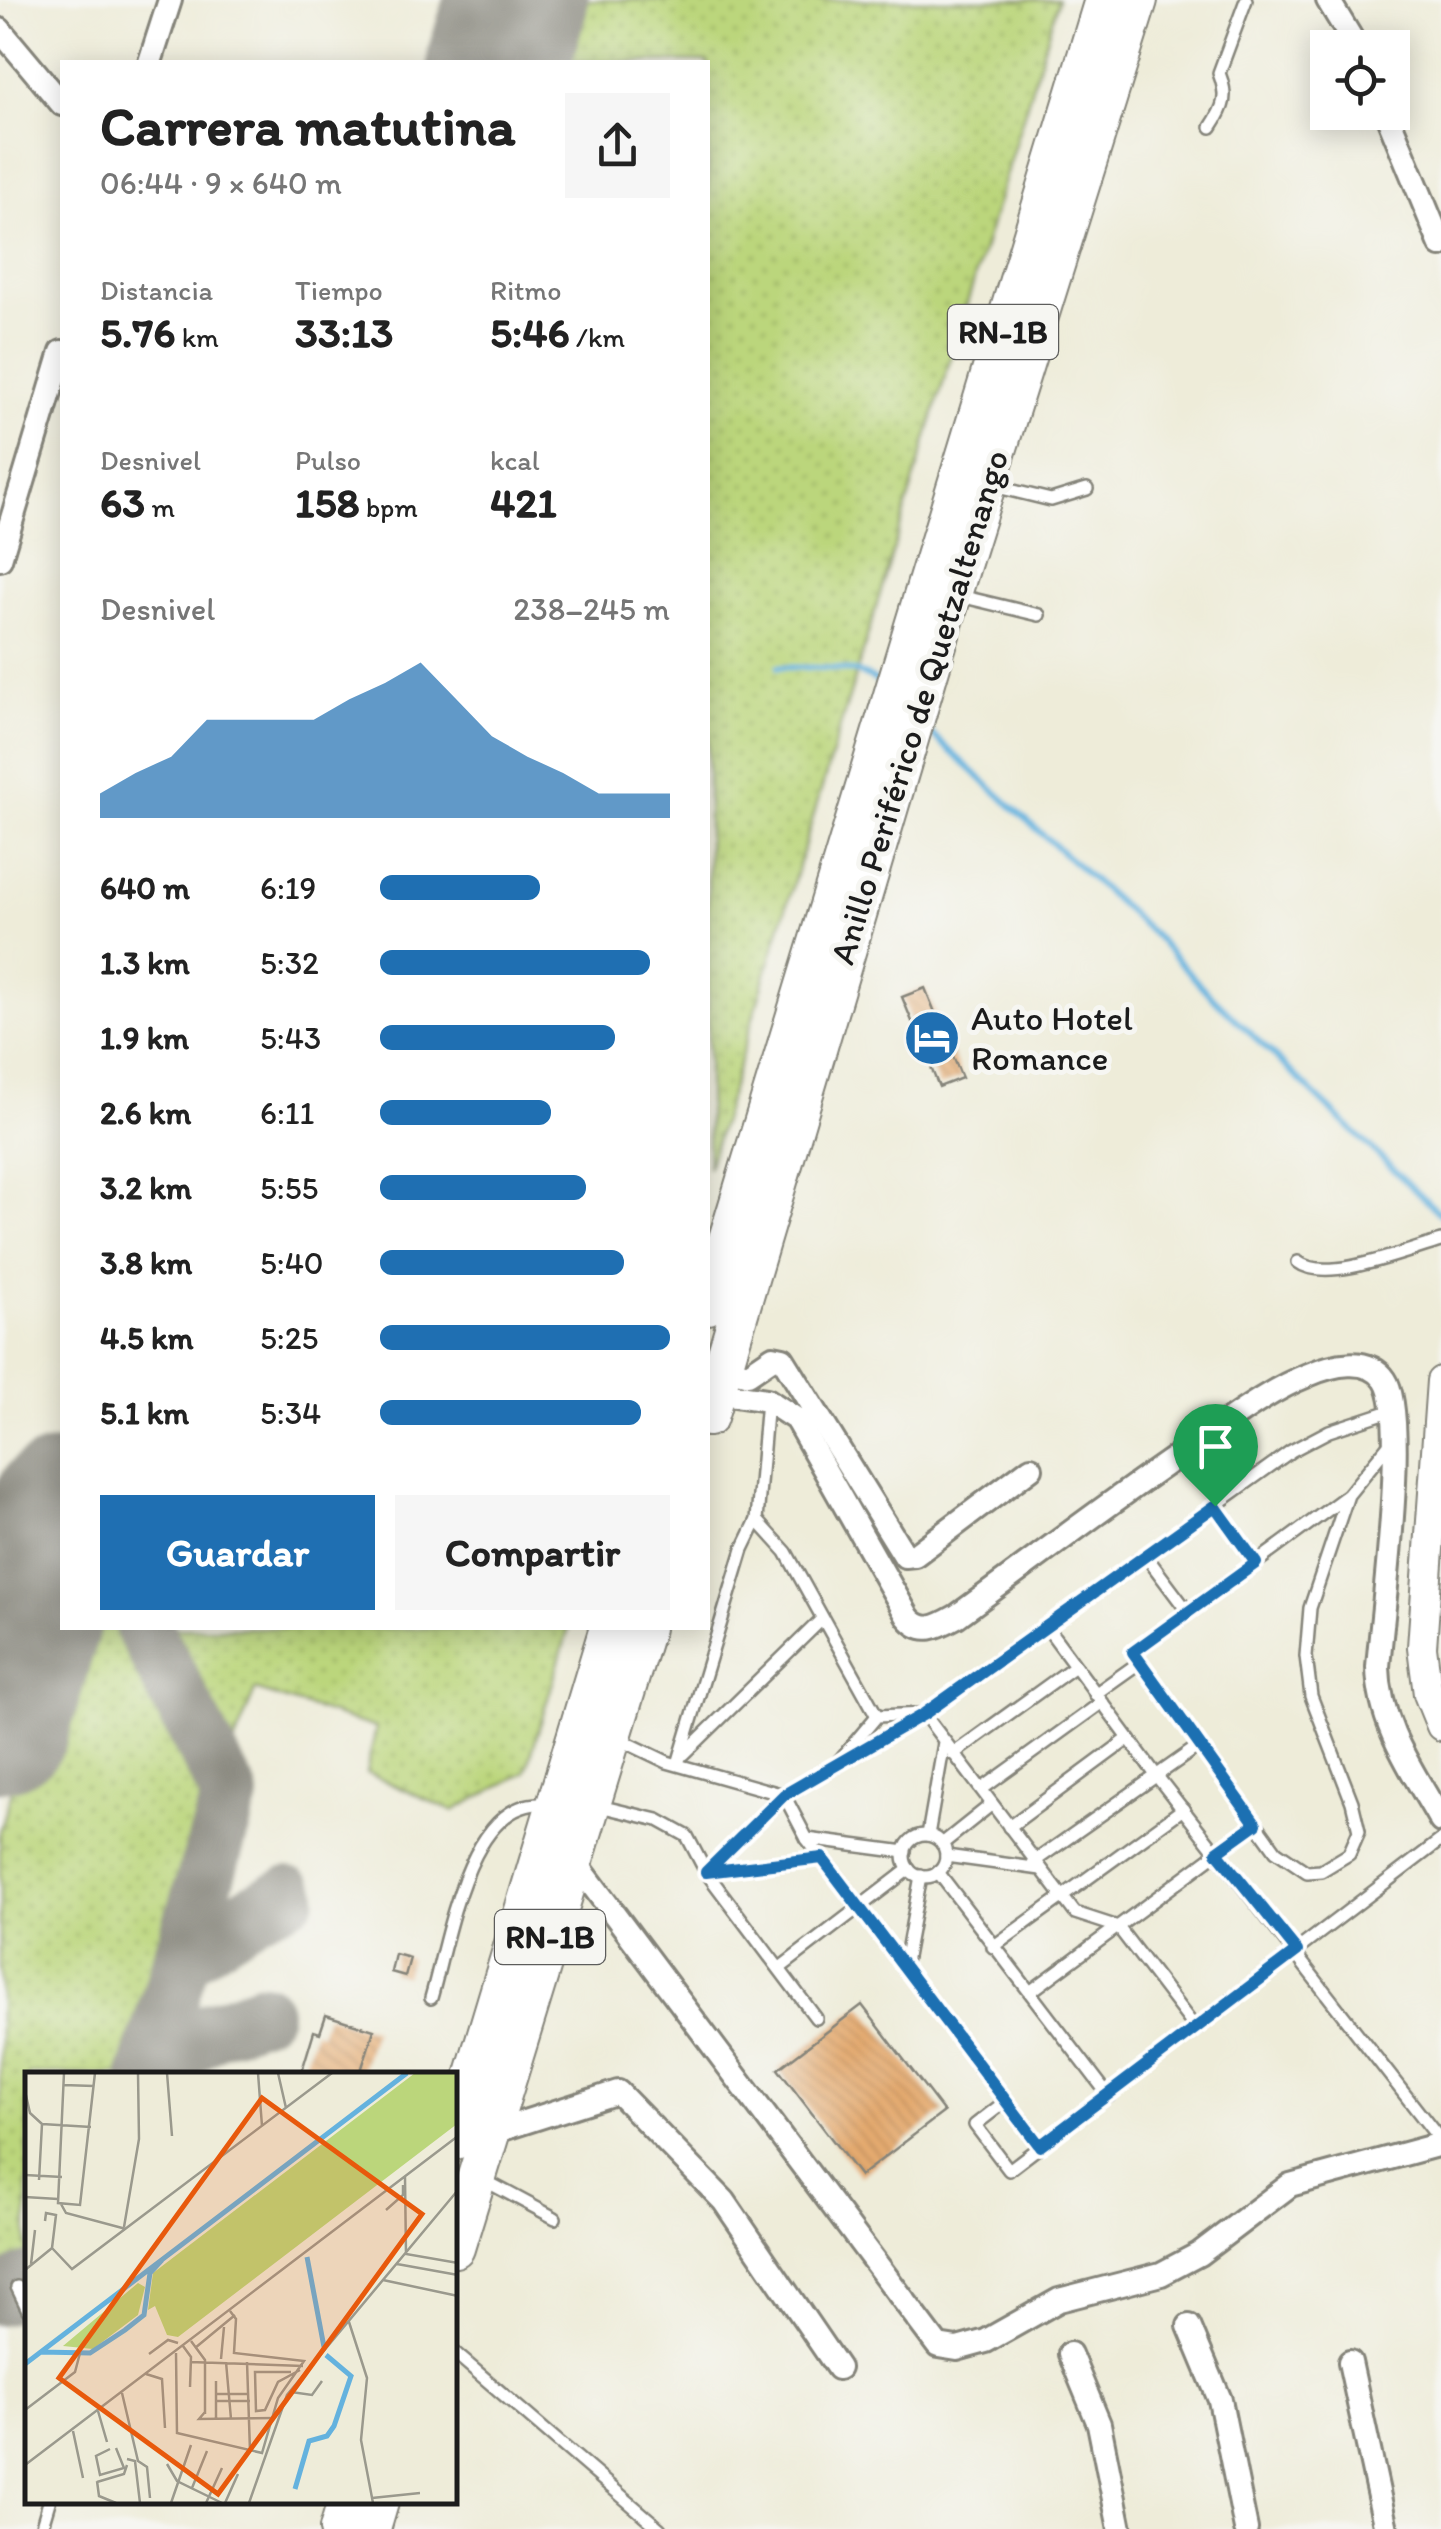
<!DOCTYPE html>
<html lang="es">
<head>
<meta charset="utf-8">
<style>
	:root { --surface:#fff; --page:#f6f6f6; --text:#222; --muted:#767676; --accent:#1f6fb2 }
	body { margin:0; font-family:Itim,sans-serif; background:var(--page); color:var(--text); height:100vh; display:flex; flex-direction:column; font-size:38px; white-space:nowrap }
	* { box-sizing:border-box; margin:0 }
	p { font-size:32px; color:var(--muted) }
	.icon { flex:none; width:55px; height:55px; fill:none; stroke:currentColor; stroke-width:2; stroke-linecap:round; stroke-linejoin:round }
	.map { position:relative; flex:1; overflow:hidden }
	.details { position:absolute; left:60px; top:60px; width:650px; height:1570px; display:flex; flex-direction:column; background:var(--surface); border-radius:0px; box-shadow:0 5px 25px #0003 }
	.details>* { flex:none }
	.fabs { position:absolute; left:1310px; top:30px; display:grid; gap:20px }
	.fabs a { display:grid; place-items:center; width:100px; height:100px; border-radius:0px; background:var(--surface); box-shadow:0 5px 25px #0003; font-size:50px }
	.pin { position:absolute; display:grid; place-items:center; width:85px; height:85px; color:#fff; margin:-102px -42px; border-radius:50% 50% 50% 0; rotate:-45deg; box-shadow:0 0 10px #0007 }
	.pin .icon { rotate:45deg }
	.round { display:grid; place-items:center; flex:none; width:105px; height:105px; border-radius:0px; background:var(--page) }
	.overview { display:flex; align-items:center; justify-content:space-between; height:170px; padding:0 40px }
	h1 { font-size:55px; font-weight:700; line-height:75px }
	.metrics { display:grid; grid-template-columns:repeat(3,1fr); gap:15px; height:170px; padding:10px 40px }
	.metrics div { display:grid; align-content:center }
	.metrics b { font-size:42px; font-weight:700 }
	.metrics small { font-size:28px; font-weight:400 }
	.metrics p { font-size:28px }
	.chart { height:280px; padding:20px 40px }
	.chart p { display:flex; justify-content:space-between }
	.chart svg { width:100%; height:180px; margin-top:10px; fill:var(--accent); opacity:.7 }
	.button { display:flex; gap:20px; margin-top:auto; padding:20px 40px }
	.button a { flex:1; height:115px; border-radius:0px; background:var(--accent); color:#fff; font-size:40px; font-weight:700; line-height:115px; text-align:center }
	.button a+a { background:var(--page); color:var(--text) }
	ul { padding:0 40px; list-style:none; font-size:32px }
	li { display:grid; grid-template-columns:160px 120px 1fr; align-items:center; height:75px }
	li i { height:25px; border-radius:12px; background:var(--accent) }
	.map>svg:first-child { display:block }
	.grass { fill:url(#grass-dots); stroke:#6c794c; stroke-width:2.5 }
	.lines { fill:none; stroke-linecap:round; stroke-linejoin:round }
	.stream { stroke:#64b2de; stroke-width:6 }
	.taxiway { stroke:#85847a; stroke-width:58 }
	.runway { stroke:#85847a; stroke-width:142 }
	.building { fill:url(#building-back-hatch) }
	.service-casing { stroke:#85847a; stroke-width:16 }
	.minor-casing { stroke:#85847a; stroke-width:28 }
	.tertiary-casing { stroke:#85847a; stroke-width:32 }
	.trunk-casing { stroke:#85847a; stroke-width:42 }
	.service { stroke:#fff; stroke-width:11 }
	.minor { stroke:#fff; stroke-width:22 }
	.tertiary { stroke:#fff; stroke-width:28 }
	.trunk { stroke:#fff; stroke-width:38 }
	.route-casing { stroke:#fff; stroke-width:20 }
	.route { stroke:#1f6fb2; stroke-width:12 }
	.labels { text-anchor:middle; dominant-baseline:central; stroke-width:10; stroke-linejoin:round; paint-order:stroke }
	.shield { fill:#f6f6f2; stroke:#5d5d5c; stroke-width:2.5 }
	.shield-label { font-size:32px; font-weight:bold; fill:#1c1c1c }
	.street-label { font-size:35px; fill:#1c1c1c; stroke:#f6f6f2 }
	.poi-label { font-size:35px; fill:#1c1c1c; stroke:#f6f6f2; text-anchor:start }
	.inset-river { fill:none; stroke:#64b2de; stroke-width:5 }
	.inset-road { fill:none; stroke:#9a998d; stroke-width:2.5 }
	.view { fill:#e8590c; fill-opacity:0.15; stroke:#e8590c; stroke-width:5 }
	.inset-edge { fill:none; stroke:#1c1c1c; stroke-width:5 }
</style>
</head>
<body>
<div class="map">
<svg width="1441" height="2529" viewBox="0 0 1441 2529">
	<defs>
		<pattern id="grass-dots" width="8" height="8" patternUnits="userSpaceOnUse" patternTransform="scale(2.5)"><rect width="8" height="8" fill="#bbd67b"/><path d="M2 2h.1M6 6h.1" fill="none" stroke="#a0b76a" stroke-width="1.8" stroke-linecap="round"/></pattern>
		<pattern id="building-back-hatch" width="6" height="6" patternUnits="userSpaceOnUse" patternTransform="scale(2.5)"><rect width="6" height="6" fill="#e4aa70"/><path d="M-1 5l2 2M0 0l6 6M5-1l2 2" fill="none" stroke="#c39260"/></pattern>
	</defs>
	<rect width="100%" height="100%" fill="#f6f6f2"/>
	<filter id="ink" filterUnits="userSpaceOnUse"><feTurbulence type="fractalNoise" baseFrequency=".01" numOctaves="2"/><feDisplacementMap in="SourceGraphic" scale="20" xChannelSelector="R" yChannelSelector="G"/><feConvolveMatrix kernelMatrix="1 2 1 2 8 2 1 2 1" color-interpolation-filters="sRGB"/></filter>
	<filter id="wash" filterUnits="userSpaceOnUse"><feTurbulence type="fractalNoise" baseFrequency=".0048" numOctaves="4" result="noise"/><feDisplacementMap in="SourceGraphic" scale="40" xChannelSelector="R" yChannelSelector="G"/><feGaussianBlur stdDeviation="2.25" result="paint"/><feColorMatrix in="noise" values="0 0 0 0 0 0 0 0 0 0 0 0 0 0 0 0 0 1.4 0 .05"/><feComposite in="paint" operator="in"/></filter>
	<g filter="url(#wash)">
		<rect width="100%" height="100%" fill="#eeecd9"/>
		<!-- grass -->
		<g class="grass">
			<polygon points="553,0 1058,0 708,1168 708,62 534,62"/>
			<path d="M61,1626l60,2c27,47 80,120 79,174l-81,272h-91l-1,179 -27,15v-437z"/>
			<polygon points="169,1628 569,1628 526,1772 453,1811 366,1773 376,1728 255,1690 234,1744"/>
		</g>
		<g class="lines">
			<!-- stream -->
			<g class="stream">
				<path d="M778,667c32,2 81,-4 104,19"/>
				<polyline points="927,730 1155,936 1206,991 1441,1215"/>
			</g>
			<!-- taxiway -->
			<g class="taxiway">
				<polyline points="144,1628 230,1796 147,2074"/>
				<polyline points="28,1629 45,1594 62,1576"/>
				<polyline points="183,1957 255,1911 288,1895"/>
				<polyline points="149,2074 213,2030 262,2012"/>
				<polyline points="0,2296 28,2281"/>
			</g>
			<!-- runway -->
			<g class="runway">
				<polyline points="498,62 517,0"/>
				<polyline points="0,1721 62,1511"/>
			</g>
		</g>
		<g id="blocks">
			<!-- building -->
			<g class="building">
				<polygon points="925,988 962,1078 939,1087 902,997"/>
				<polygon points="395,1954 410,1958 405,1976 391,1972"/>
				<polygon points="862,2005 944,2112 860,2176 778,2069"/>
				<polygon points="326,2015 374,2030 360,2074 301,2074 314,2031 320,2033"/>
			</g>
		</g>
	</g>
	<g filter="url(#ink)">
		<use href="#blocks" fill-opacity="0" stroke="#85847a" stroke-width="2.5"/>
		<g class="lines">
			<!-- service casing -->
			<g class="service-casing">
				<g id="service">
					<path d="M1211,127c14,-21 17,-31 8,-54l27,-73"/>
					<polyline points="989,485 1051,500 1087,489"/>
					<polyline points="956,595 1039,615"/>
					<path d="M1298,1262c28,22 110,-12 143,-21"/>
					<polyline points="1348,1495 1133,1653 1276,1851 1307,1872 1321,1871 1349,1854 1359,1831 1352,1802 1311,1696 1306,1656 1310,1608 1348,1495 1391,1442"/>
					<polyline points="1215,1507 1256,1563"/>
					<polyline points="757,1520 786,1552 877,1716"/>
					<polyline points="1146,1556 1188,1612"/>
					<polyline points="1046,1626 1156,1775 1441,2141"/>
					<polyline points="1095,1694 1140,1662"/>
					<polyline points="617,1738 667,1762 784,1795 807,1839 1040,2146"/>
					<polyline points="684,1754 822,1619"/>
					<polyline points="953,1754 1075,1666"/>
					<polyline points="839,1761 877,1716 924,1714 1075,1913 1118,1927 1196,2029"/>
					<polyline points="678,1764 743,1549 757,1520 767,1400"/>
					<polyline points="982,1789 1101,1703"/>
					<polyline points="595,1805 658,1820 687,1836 706,1872 816,2018"/>
					<polyline points="1009,1827 1128,1739"/>
					<polyline points="928,1835 944,1743"/>
					<circle cx="925" cy="1856" r="21"/>
					<polyline points="807,1839 905,1852"/>
					<polyline points="942,1844 992,1804"/>
					<polyline points="946,1856 1041,1869"/>
					<polyline points="1035,1861 1200,1745"/>
					<polyline points="706,1872 784,1795 924,1714 1291,1451 1329,1431 1393,1410"/>
					<polyline points="706,1872 822,1858"/>
					<polyline points="938,1872 1109,2096"/>
					<polyline points="993,1947 1183,1809"/>
					<polyline points="780,1968 909,1869"/>
					<polyline points="904,1968 921,1876"/>
					<polyline points="1030,1992 1256,1824"/>
					<path d="M431,1998c17,-57 38,-208 120,-193"/>
					<polyline points="1006,2101 975,2125 1009,2170 1441,1840"/>
					<polyline points="480,2178 555,2218"/>
					<polyline points="17,2287 28,2310"/>
					<polyline points="455,2353 660,2529"/>
					<polyline points="41,2529 49,2502"/>
				</g>
			</g>
			<!-- minor casing -->
			<g class="minor-casing">
				<g id="minor">
					<polyline points="1328,0 1357,48"/>
					<polyline points="0,30 62,104"/>
					<polyline points="150,62 170,0"/>
					<polyline points="1386,112 1441,245"/>
					<polyline points="0,559 62,352"/>
					<polyline points="723,1367 748,1374 773,1357 783,1359 905,1556 915,1555 1031,1468"/>
					<path d="M715,1392l52,8 29,19 112,198c15,19 31,9 49,-1 80,-58 159,-119 241,-174 35,-24 70,-51 110,-67 23,-10 60,-20 77,5 24,35 -3,236 -7,287 1,59 35,104 63,154"/>
					<polyline points="573,1859 938,2346 957,2349 986,2341 1059,2300 1161,2274 1199,2254 1290,2185 1441,2144"/>
					<polyline points="490,2133 618,2092 724,2201 838,2368"/>
					<polyline points="1189,2326 1220,2400 1246,2529"/>
					<polyline points="1070,2354 1099,2424 1120,2529"/>
					<polyline points="1350,2362 1386,2529"/>
				</g>
			</g>
			<!-- tertiary casing -->
			<g class="tertiary-casing">
				<polyline id="tertiary" points="1441,1381 1422,1647 1428,1694 1441,1726"/>
			</g>
			<!-- trunk casing -->
			<g class="trunk-casing">
				<g id="trunk">
					<polyline points="708,1305 1104,0"/>
					<polyline points="708,1417 952,594 1138,0"/>
					<polyline points="455,2140 609,1628"/>
					<polyline points="455,2248 645,1628"/>
					<polyline points="339,2529 347,2502"/>
					<polyline points="371,2529 379,2502"/>
				</g>
			</g>
			<!-- service -->
			<use href="#service" class="service"/>
			<!-- minor -->
			<use href="#minor" class="minor"/>
			<!-- tertiary -->
			<use href="#tertiary" class="tertiary"/>
			<!-- trunk -->
			<use href="#trunk" class="trunk"/>
		</g>
	</g>
	<g class="lines" filter="url(#ink)">
		<!-- route casing -->
		<g class="route-casing">
			<polygon id="route" points="1215,1506 1256,1563 1133,1652 1256,1824 1217,1852 1297,1951 1040,2146 822,1858 706,1872 784,1795 924,1714"/>
		</g>
		<!-- route -->
		<use href="#route" class="route"/>
	</g>
	<!-- icons -->
	<defs>
		<g id="hotel-disc" transform="scale(2.875)"><circle r="9.5" fill="#1f6fb2" stroke="#f6f6f2"/><path d="M-6-4.5h1.5V1H6V5H4.5V3h-9V5H-6ZM-4 0a1.8 1.8 0 1 1 3.6 0ZM.5 0V-2.5h3Q6-2.5 6 0Z" fill="#fff"/></g>
	</defs>
	<g fill-rule="evenodd">
		<use href="#hotel-disc" x="932" y="1038"/>
	</g>
	<g class="labels">
		<!-- shield labels -->
		<g class="shield">
			<rect x="948" y="305" width="110" height="54" rx="8"/>
			<rect x="495" y="1910" width="110" height="54" rx="8"/>
		</g>
		<g class="shield-label">
			<text x="1003" y="332">RN-1B</text>
			<text x="550" y="1937">RN-1B</text>
		</g>
		<!-- street labels -->
		<g class="street-label">
			<text transform="translate(919 707) rotate(-73)">Anillo Periférico de Quetzaltenango</text>
		</g>
		<!-- poi labels -->
		<g class="poi-label">
			<text x="971" y="1018">Auto Hotel<tspan x="971" dy="40">Romance</tspan></text>
		</g>
	</g>
	<!-- overview -->
	<g transform="translate(25 2072)">
		<rect width="432" height="432" fill="#eeecd9"/>
		<path d="M390,1h42v51l-279,213 -11,-2 -12,-29 -7,4 5,-37zM113,211l7,4 -7,28 -45,34 -30,-3z" fill="#bbd67b"/>
		<path class="inset-river" d="M282,185l17,90M16,280l49,1 35,-23 19,-15 6,-42 12,-13M0,292l382,-291M270,417l14,-48 18,-5 7,-10 17,-50 -25,-21"/>
		<path class="inset-road" d="M39,1l-6,130 22,2 15,-132M142,1l5,63M233,1l4,53M253,1l8,35M38,13l31,1M0,19l5,22 12,11M17,52l49,3M0,103l37,2M380,105l1,77 52,9M14,108l3,-56M0,125l33,2M36,132l5,9 60,16M361,138l17,-15v-10M99,155l15,-88 -1,-66M27,176l20,21 260,-196M6,192l4,-34M372,192l61,11M0,198l27,-22 4,-33 -10,-2 -1,8M358,208l75,16M324,250l18,56 -6,62 12,63M166,269l14,19v54M158,274l8,11 -1,30M170,276l40,-33M151,281l1,80 85,20 16,-55 26,-37 -70,-8 2,-34 -6,-8M124,282l19,-14 10,3M196,287l3,-32M165,290l113,4M201,290l5,57M222,290l3,89M266,300h-36l1,39 9,-1 13,-28 22,-12M121,302l16,5 3,49M191,309v38M266,320l21,3 10,-14M97,321l16,68 9,6 3,31M191,322h32M191,329h34M0,338l50,-38 5,-19M73,339l9,31M180,340l-6,7 76,-1M48,359l10,47M85,377l-14,7 4,19 24,-7 -8,-20M102,387l8,2 5,42M142,392l10,17 45,22M0,393l433,-329M72,409l2,15 17,7M72,410l27,-8 3,-9M167,416l15,-37M347,426l48,-5M146,431l20,-58M181,431l16,-35M200,431l13,-29M224,431l38,-108 171,-205"/>
		<path class="view" d="M237,26l160,116 -204,280 -159,-116z"/>
		<rect width="432" height="432" class="inset-edge"/>
	</g>
</svg>
<div class="fabs">
<a><svg class="icon" aria-label="locate" viewBox="0 0 24 24"><circle cx="12" cy="12" r="6"/><path d="M12 2v4M12 18v4M2 12h4M18 12h4"/></svg></a>
</div>
<div class="pin" style="left:1215px;top:1506px;background:#1e9e55"><svg class="icon" aria-label="arrive" viewBox="0 0 24 24"><path d="M6 21V4h12l-3 4 3 4H6"/></svg></div>
<section class="details">
<div class="overview"><div><h1>Carrera matutina</h1><p>06:44 · 9 × 640 m</p></div><a class="round"><svg class="icon" aria-label="share" viewBox="0 0 24 24"><path d="M12 15V3M7 8l5-5 5 5M5 13v7h14v-7"/></svg></a></div>
<div class="metrics">
<div><p>Distancia</p><b>5.76<small> km</small></b></div>
<div><p>Tiempo</p><b>33:13</b></div>
<div><p>Ritmo</p><b>5:46<small> /km</small></b></div>
</div>
<div class="metrics">
<div><p>Desnivel</p><b>63<small> m</small></b></div>
<div><p>Pulso</p><b>158<small> bpm</small></b></div>
<div><p>kcal</p><b>421</b></div>
</div>
<div class="chart"><p><span>Desnivel</span>238–245 m</p>
<svg viewBox="0 0 160 44" preserveAspectRatio="none"><path d="M0 44V38L10 33L20 29L30 20L40 20L50 20L60 20L70 15L80 11L90 6L100 15L110 24L120 29L130 33L140 38L150 38L160 38V44z"/></svg>
</div>
<ul>
<li><b>640 m</b>6:19<i style="width:55%"></i></li>
<li><b>1.3 km</b>5:32<i style="width:93%"></i></li>
<li><b>1.9 km</b>5:43<i style="width:81%"></i></li>
<li><b>2.6 km</b>6:11<i style="width:59%"></i></li>
<li><b>3.2 km</b>5:55<i style="width:71%"></i></li>
<li><b>3.8 km</b>5:40<i style="width:84%"></i></li>
<li><b>4.5 km</b>5:25<i style="width:100%"></i></li>
<li><b>5.1 km</b>5:34<i style="width:90%"></i></li>
</ul>
<div class="button"><a>Guardar</a><a>Compartir</a></div>
</section>
</div>
</body>
</html>
